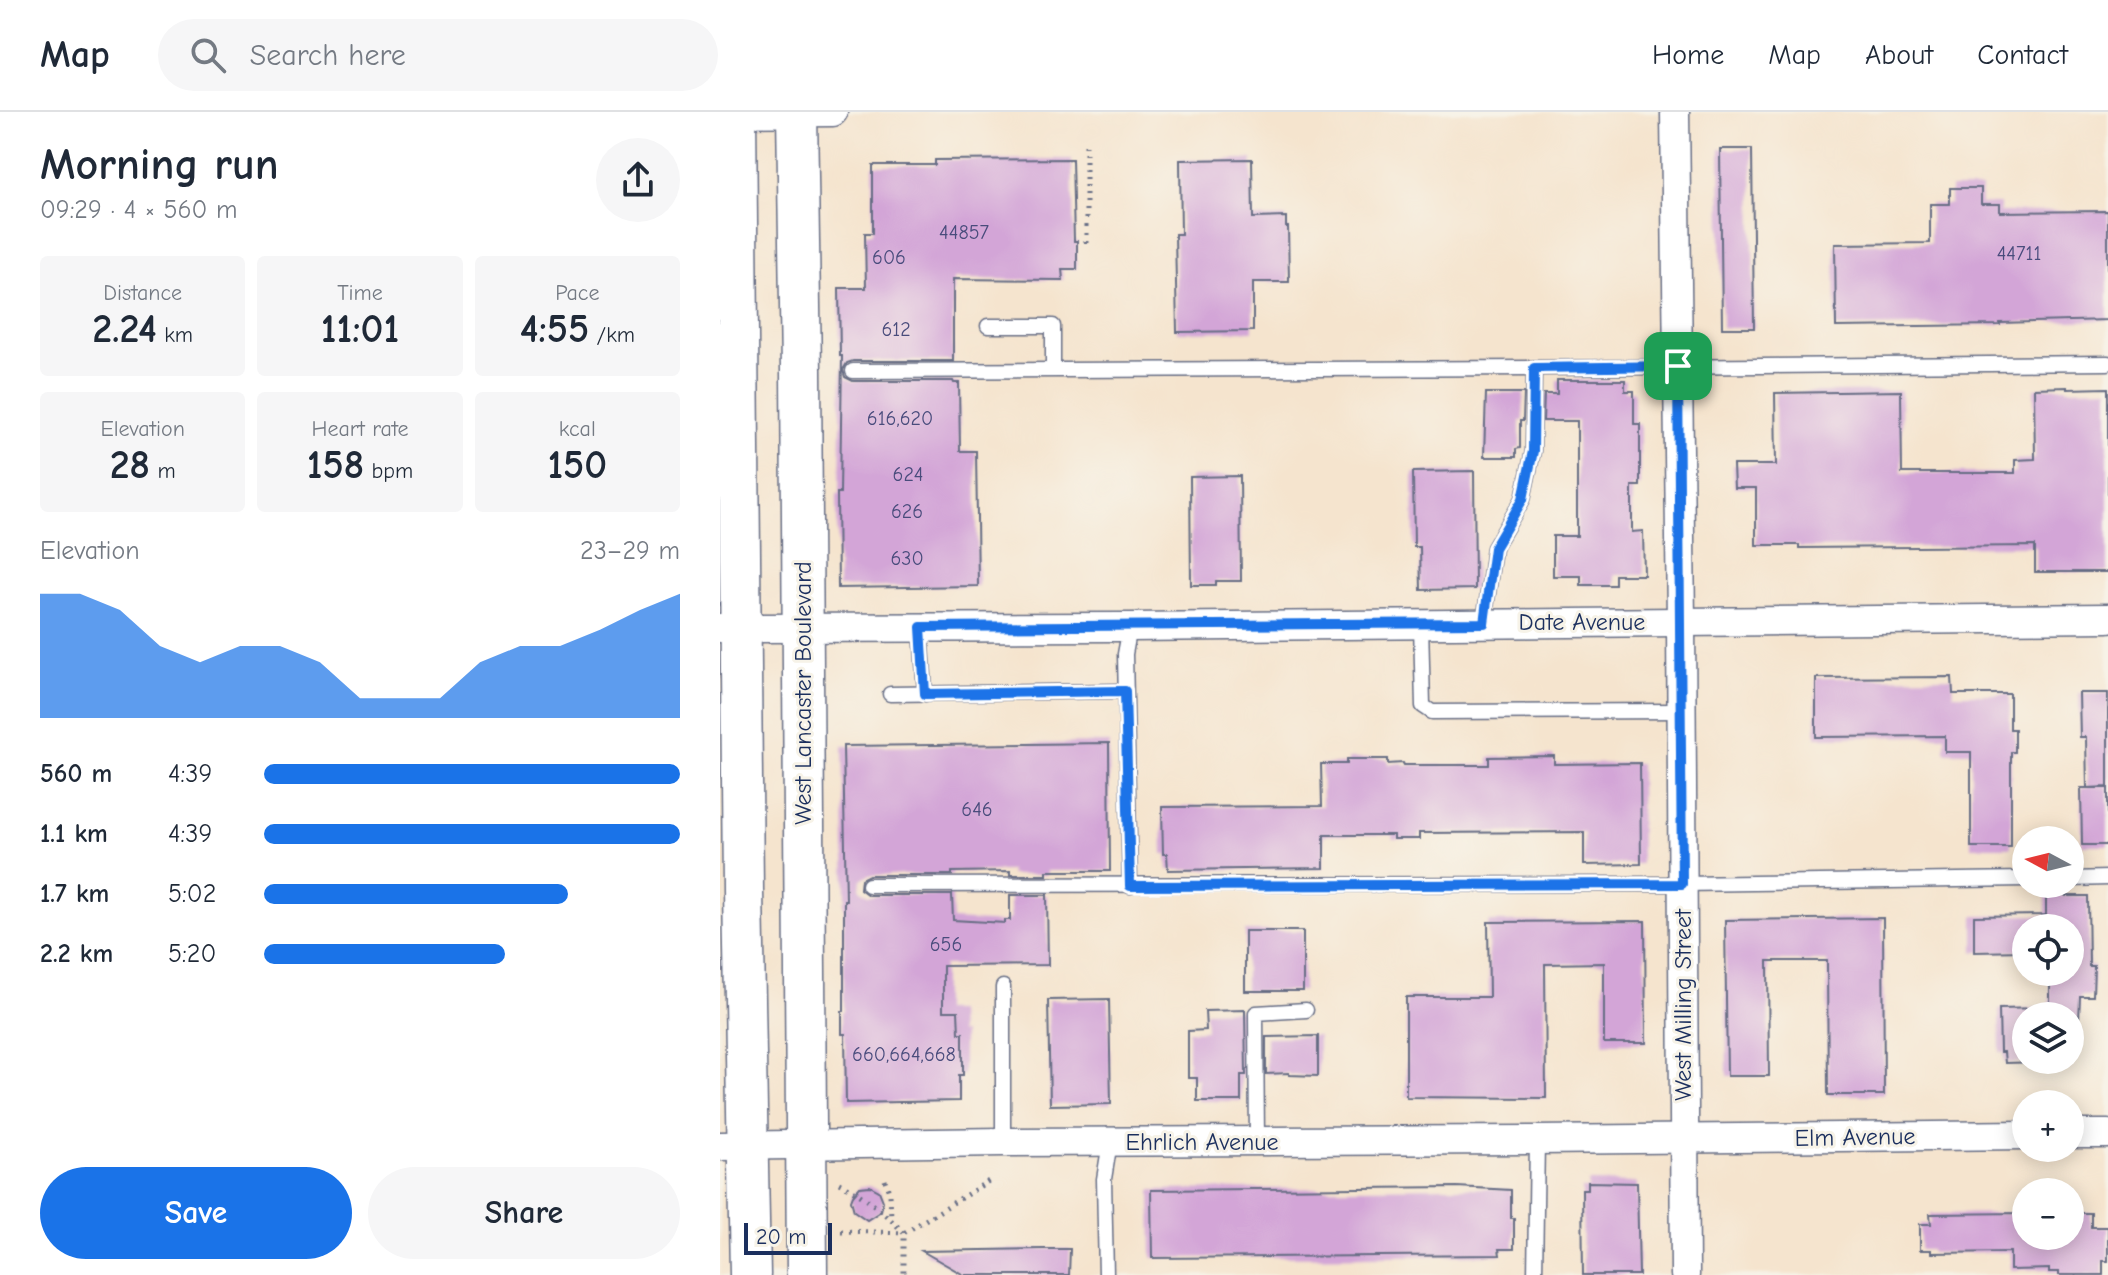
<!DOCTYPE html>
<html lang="en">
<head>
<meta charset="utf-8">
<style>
	:root { --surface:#fff; --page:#f6f6f7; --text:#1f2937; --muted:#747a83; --line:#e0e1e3; --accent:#1a73e8 }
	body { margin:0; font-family:"Comic Neue",sans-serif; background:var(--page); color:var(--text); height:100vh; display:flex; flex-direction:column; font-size:30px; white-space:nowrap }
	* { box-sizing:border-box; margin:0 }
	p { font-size:26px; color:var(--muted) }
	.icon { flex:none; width:44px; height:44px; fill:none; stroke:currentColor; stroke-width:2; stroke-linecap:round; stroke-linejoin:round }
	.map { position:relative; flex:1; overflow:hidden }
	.sheet { display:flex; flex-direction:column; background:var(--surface); width:720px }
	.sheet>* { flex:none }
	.needle { width:52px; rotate:277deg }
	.controls { position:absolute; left:1292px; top:714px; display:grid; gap:16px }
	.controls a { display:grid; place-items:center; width:72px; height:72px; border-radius:50%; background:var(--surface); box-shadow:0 4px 20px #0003; font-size:40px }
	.scale { position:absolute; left:24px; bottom:20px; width:88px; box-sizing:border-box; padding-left:8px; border:4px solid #1b2f5e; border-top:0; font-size:22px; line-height:28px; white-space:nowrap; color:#1b2f5e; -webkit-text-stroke:6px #f7f3e8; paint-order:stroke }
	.pin { position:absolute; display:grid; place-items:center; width:68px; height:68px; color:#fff; margin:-34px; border-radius:16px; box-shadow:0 4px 12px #0006 }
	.round { display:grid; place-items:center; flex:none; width:84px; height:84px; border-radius:42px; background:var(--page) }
	.headline { display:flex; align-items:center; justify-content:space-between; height:136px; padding:0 40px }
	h1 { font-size:44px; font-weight:700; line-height:60px }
	.figures { display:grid; grid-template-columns:repeat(3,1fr); gap:12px; height:136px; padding:8px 40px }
	.figures div { display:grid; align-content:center; border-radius:8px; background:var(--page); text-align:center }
	.figures b { font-size:40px; font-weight:700 }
	.figures small { font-size:22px; font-weight:400 }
	.figures p { font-size:22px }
	.chart { height:224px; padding:16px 40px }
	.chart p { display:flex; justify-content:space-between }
	.chart svg { width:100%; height:144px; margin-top:8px; fill:var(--accent); opacity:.7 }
	.primary-button { display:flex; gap:16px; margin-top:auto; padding:16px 40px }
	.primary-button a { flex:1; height:92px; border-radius:48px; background:var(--accent); color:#fff; font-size:32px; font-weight:700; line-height:92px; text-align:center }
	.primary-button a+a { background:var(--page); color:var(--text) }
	ul { padding:0 40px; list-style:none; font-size:26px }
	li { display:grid; grid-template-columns:128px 96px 1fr; align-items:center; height:60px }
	li i { height:20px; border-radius:10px; background:var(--accent) }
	header { display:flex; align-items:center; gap:48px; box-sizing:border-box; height:112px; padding:0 40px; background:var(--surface); border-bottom:2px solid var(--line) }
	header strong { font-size:38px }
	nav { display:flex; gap:44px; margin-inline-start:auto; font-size:28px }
	.search { width:560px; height:72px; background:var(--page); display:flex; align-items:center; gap:20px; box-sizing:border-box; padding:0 28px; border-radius:44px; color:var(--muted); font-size:30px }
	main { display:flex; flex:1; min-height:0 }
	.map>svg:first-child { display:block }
	.building { fill:#d3a5d7 }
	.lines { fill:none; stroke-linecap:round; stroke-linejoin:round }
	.lane-casing { stroke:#676e85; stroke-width:17 }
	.street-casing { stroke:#676e85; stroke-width:31 }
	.secondary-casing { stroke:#676e85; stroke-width:43 }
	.path { stroke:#676e85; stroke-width:5; stroke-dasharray:2 6; stroke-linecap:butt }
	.lane { stroke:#fff; stroke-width:14 }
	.street { stroke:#fff; stroke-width:28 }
	.secondary { stroke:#fff; stroke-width:40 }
	.route-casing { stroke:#fff; stroke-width:16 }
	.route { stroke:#1a73e8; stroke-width:10 }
	.labels { text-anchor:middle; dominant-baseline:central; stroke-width:6; stroke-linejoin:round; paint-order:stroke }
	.number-label { font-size:20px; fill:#494c7c }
	.street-label { font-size:24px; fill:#1b2f5e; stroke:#f7f3e8 }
</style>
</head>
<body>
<header>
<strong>Map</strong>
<div class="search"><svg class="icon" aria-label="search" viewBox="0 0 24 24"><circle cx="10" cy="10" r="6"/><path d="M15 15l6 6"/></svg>Search here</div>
<nav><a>Home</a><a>Map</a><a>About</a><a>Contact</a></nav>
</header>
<main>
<section class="sheet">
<div class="headline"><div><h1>Morning run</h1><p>09:29 · 4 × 560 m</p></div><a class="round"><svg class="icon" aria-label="share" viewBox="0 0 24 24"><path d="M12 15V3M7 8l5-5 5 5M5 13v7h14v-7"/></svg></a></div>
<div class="figures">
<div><p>Distance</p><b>2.24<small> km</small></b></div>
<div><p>Time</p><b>11:01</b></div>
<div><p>Pace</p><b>4:55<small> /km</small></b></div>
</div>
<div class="figures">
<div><p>Elevation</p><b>28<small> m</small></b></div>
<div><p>Heart rate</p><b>158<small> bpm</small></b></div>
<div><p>kcal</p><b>150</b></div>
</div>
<div class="chart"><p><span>Elevation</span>23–29 m</p>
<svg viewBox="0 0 160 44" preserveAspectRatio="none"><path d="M0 44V6L10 6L20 11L30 22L40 27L50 22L60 22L70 27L80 38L90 38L100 38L110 27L120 22L130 22L140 17L150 11L160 6V44z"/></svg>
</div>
<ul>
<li><b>560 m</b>4:39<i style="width:100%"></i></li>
<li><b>1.1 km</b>4:39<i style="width:100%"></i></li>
<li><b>1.7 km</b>5:02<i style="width:73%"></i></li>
<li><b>2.2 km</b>5:20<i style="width:58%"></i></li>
</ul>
<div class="primary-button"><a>Save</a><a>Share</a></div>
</section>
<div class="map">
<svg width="1388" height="1163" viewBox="0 0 1388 1163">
	<rect width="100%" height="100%" fill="#f7f3e8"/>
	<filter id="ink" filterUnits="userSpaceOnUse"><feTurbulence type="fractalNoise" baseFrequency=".0125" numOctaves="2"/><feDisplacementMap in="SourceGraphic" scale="16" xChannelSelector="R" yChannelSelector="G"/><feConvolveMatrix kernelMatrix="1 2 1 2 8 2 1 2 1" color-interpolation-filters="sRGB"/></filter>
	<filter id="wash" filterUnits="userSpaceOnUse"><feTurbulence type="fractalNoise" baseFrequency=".006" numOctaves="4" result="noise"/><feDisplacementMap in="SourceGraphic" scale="32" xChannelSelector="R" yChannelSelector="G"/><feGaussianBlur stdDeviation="1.8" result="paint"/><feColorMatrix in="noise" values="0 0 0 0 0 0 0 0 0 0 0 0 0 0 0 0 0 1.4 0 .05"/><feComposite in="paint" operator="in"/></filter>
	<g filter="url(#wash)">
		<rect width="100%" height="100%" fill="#f5e4ce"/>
		<g id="blocks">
			<!-- building -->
			<g class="building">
				<polygon points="1000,37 1032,37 1034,216 1002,216"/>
				<polygon points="352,47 354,129 357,129 357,157 342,157 343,168 233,167 233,249 133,249 127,251 123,258 125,265 133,269 233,269 234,271 239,271 240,339 256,339 258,474 118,476 117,381 120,381 122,244 120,244 119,176 146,176 145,121 153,121 153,53 215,53 215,48"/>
				<polygon points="532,47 533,106 566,105 566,115 568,115 569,170 533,170 533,219 457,220 455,122 461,122 460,48"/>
				<polygon points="1230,76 1261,76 1261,92 1280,92 1280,100 1388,99 1388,208 1280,211 1280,213 1116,215 1115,132 1210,131 1210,92 1230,92"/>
				<polygon points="837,268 905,268 905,279 914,279 914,312 920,312 920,374 912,374 912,420 923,419 924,463 895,463 895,473 861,473 861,464 833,464 833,424 857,424 857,309 823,309 824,282 837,282"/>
				<polygon points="1347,275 1347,277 1388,276 1388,460 1315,460 1315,434 1079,436 1079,433 1036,433 1036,376 1014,376 1013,353 1056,353 1055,281 1181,279 1182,361 1295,361 1295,348 1315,347 1314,276"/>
				<polygon points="766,281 804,281 803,309 800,309 800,336 796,337 796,345 764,345"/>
				<polygon points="754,359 755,477 701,478 700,435 694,435 693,360"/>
				<polygon points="520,364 521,469 496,469 496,473 471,473 470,365"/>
				<polygon points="1232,565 1233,582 1290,582 1290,617 1295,617 1295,640 1291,640 1291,735 1251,735 1251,640 1225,640 1225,624 1096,625 1096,566"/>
				<polygon points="1359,581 1388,581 1388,675 1367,676 1366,625 1360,625"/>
				<polygon points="389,631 390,759 327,759 327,763 290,763 290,759 232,760 232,763 149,763 141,767 140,777 148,783 232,783 233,808 285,811 285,808 290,808 290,783 327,783 328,853 223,854 223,899 238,899 239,921 243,921 243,963 239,963 239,989 126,991 125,922 122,922 122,899 124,899 124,788 126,788 123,634"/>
				<polygon points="834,644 834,652 920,651 921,752 864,753 864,720 699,721 699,727 673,727 673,723 604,723 604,756 448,758 447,742 443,742 442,695 602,694 601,652 627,652 627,647 668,647 668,652 683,651 684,653 769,653 769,645"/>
				<polygon points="1361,676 1388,676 1388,733 1362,733"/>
				<polygon points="1326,784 1368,784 1369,854 1374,854 1373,884 1360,884 1359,909 1350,909 1350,904 1330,904 1330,860 1350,860 1350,816 1306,816 1306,839 1254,840 1254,804 1326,803"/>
				<polygon points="1163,806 1164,983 1108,983 1107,849 1048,849 1049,964 1007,964 1005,808"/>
				<polygon points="925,809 926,931 884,931 884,851 825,852 826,986 686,985 686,885 769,885 768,810"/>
				<rect x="525" y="819" width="58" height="60"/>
				<polygon points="389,887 391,992 330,993 328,888"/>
				<polygon points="1321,896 1321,904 1306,904 1306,948 1322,948 1322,950 1285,951 1284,940 1280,940 1279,897"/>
				<polygon points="525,898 526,963 521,963 521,989 477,989 477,966 468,966 468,919 486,918 485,899"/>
				<polygon points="598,924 598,964 569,963 569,961 546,962 546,925"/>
				<polygon points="868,1070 917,1071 919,1163 863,1163 862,1077 868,1077"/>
				<polygon points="150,1074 159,1079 163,1089 161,1099 147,1108 134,1099 131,1088 133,1083 140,1075"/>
				<polygon points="737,1075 791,1078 791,1106 794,1106 794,1137 779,1137 780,1143 432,1146 431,1078"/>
				<polygon points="1306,1101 1306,1124 1350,1124 1350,1101 1371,1101 1371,1115 1388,1115 1388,1149 1383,1149 1383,1163 1339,1163 1339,1160 1329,1160 1329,1157 1290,1158 1290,1140 1211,1141 1211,1138 1200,1138 1200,1112 1211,1112 1210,1102"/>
				<polygon points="324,1137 350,1137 349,1163 244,1163 202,1139"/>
			</g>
		</g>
	</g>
	<g filter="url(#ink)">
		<use href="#blocks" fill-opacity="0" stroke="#676e85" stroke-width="2"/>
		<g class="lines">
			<!-- lane casing -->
			<g class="lane-casing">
				<g id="lane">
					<polyline points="268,214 333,214 333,257"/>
					<polyline points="133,259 814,256 1388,251"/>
					<polyline points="764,511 774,436 803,387 813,339 814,256"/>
					<polyline points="701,512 703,594 712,600 961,599"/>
					<polyline points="201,515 205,582"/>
					<polyline points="410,515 405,542 410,774"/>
					<polyline points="170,582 405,579"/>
					<polyline points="1350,767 1388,766"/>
					<polyline points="149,773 962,772 1306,767"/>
					<polyline points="283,1030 283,875"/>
					<polyline points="537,1030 536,901 586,898"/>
					<polyline points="386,1163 384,1067 390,1030"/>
					<polyline points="815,1163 817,1028"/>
				</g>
			</g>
			<!-- street casing -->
			<g class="street-casing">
				<g id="street">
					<polyline points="955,0 961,510 965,1163"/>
					<polyline points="0,1 113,0"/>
					<polyline points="0,516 410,515 1388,506"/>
					<polyline points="1350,1022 1388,1022"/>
					<polyline points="0,1034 283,1030 817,1028 1306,1023"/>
				</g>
			</g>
			<!-- secondary casing -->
			<g class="secondary-casing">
				<g id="secondary">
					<polyline points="16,0 23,778 30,1163"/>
					<polyline points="77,0 81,258 87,1163"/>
				</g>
			</g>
			<!-- path -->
			<g class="path">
				<polyline points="366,33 366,131"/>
				<polyline points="165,1068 170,1083 171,1106"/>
				<path d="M119,1071c25,12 46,30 65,50v42"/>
				<polyline points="121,1119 184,1121 272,1067"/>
			</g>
			<!-- lane -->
			<use href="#lane" class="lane"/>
			<!-- street -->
			<use href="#street" class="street"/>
			<!-- secondary -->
			<use href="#secondary" class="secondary"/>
		</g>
	</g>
	<g class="lines" filter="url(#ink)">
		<!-- route casing -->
		<g class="route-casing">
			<polygon id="route" points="958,254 962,772 410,774 405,579 205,582 201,515 764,511 774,436 803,387 813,339 814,256"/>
		</g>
		<!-- route -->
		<use href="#route" class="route"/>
	</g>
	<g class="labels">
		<!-- number labels -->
		<g class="number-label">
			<text x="244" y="120">44857</text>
			<text x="1299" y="141">44711</text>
			<text x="169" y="145">606</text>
			<text x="176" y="217">612</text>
			<text x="180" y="306">616,620</text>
			<text x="188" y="362">624</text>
			<text x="187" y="399">626</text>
			<text x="187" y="446">630</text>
			<text x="257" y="697">646</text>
			<text x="226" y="832">656</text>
			<text x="184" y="942">660,664,668</text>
		</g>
		<!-- street labels -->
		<g class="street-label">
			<text x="862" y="510">Date Avenue</text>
			<text transform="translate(83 581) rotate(-90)">West Lancaster Boulevard</text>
			<text transform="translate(963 893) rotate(-90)">West Milling Street</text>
			<text transform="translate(1135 1025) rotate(-1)">Elm Avenue</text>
			<text x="482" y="1030">Ehrlich Avenue</text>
		</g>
	</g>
</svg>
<div class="controls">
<a><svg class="needle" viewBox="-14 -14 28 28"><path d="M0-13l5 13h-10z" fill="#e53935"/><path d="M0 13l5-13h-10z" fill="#747a83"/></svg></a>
<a><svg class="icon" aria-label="locate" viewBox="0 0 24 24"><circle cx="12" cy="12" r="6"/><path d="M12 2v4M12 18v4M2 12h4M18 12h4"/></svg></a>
<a><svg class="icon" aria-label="layers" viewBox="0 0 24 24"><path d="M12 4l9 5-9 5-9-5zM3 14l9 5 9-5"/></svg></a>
<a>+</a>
<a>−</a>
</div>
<div class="scale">20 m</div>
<div class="pin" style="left:958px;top:254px;background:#1e9e55"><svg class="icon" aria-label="arrive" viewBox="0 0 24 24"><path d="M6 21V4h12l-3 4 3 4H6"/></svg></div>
</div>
</main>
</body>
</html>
